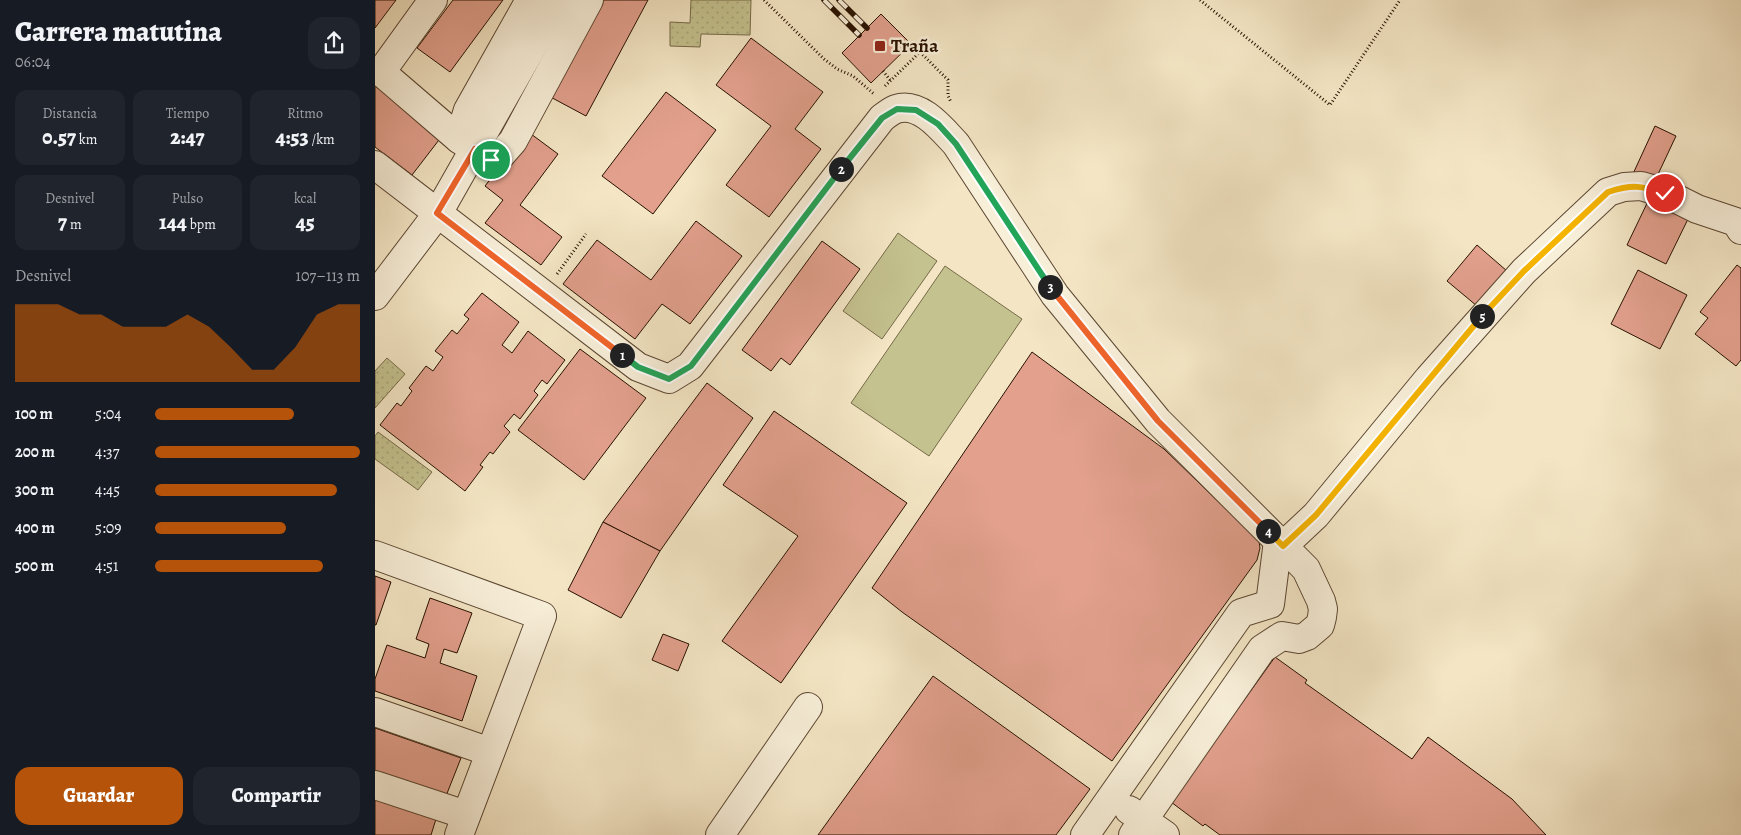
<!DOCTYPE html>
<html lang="es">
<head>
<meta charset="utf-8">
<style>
	:root { --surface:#171b24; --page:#20242c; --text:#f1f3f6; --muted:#9ea1a6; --accent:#b45309 }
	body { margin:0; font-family:Alegreya,serif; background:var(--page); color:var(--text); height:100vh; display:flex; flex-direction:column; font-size:19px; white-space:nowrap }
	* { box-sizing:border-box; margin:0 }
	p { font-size:16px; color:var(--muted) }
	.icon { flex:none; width:28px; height:28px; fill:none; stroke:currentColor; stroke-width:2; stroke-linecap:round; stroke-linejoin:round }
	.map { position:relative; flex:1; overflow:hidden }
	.drawer { display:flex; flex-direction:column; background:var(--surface); width:375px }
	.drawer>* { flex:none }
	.pin { position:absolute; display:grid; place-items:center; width:42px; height:42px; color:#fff; margin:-21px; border:2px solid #fff; border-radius:50%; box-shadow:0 1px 5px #0007 }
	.km { position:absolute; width:25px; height:25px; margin:-12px; border-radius:50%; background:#222; color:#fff; font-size:14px; line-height:25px; text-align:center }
	.round { display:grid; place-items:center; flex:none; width:52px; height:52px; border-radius:15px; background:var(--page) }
	.headline { display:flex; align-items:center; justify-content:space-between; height:85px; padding:0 15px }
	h1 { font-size:28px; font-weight:800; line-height:38px }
	.metrics { display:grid; grid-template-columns:repeat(3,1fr); gap:8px; height:85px; padding:5px 15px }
	.metrics div { display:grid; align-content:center; border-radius:12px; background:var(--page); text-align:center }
	.metrics b { font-size:21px; font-weight:800 }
	.metrics small { font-size:14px; font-weight:400 }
	.metrics p { font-size:14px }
	.chart { height:140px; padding:10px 15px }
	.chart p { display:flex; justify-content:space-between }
	.chart svg { width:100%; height:90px; margin-top:5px; fill:var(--accent); opacity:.7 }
	.button { display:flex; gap:10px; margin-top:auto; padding:10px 15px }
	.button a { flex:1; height:58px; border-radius:15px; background:var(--accent); color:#fff; font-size:20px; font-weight:800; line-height:58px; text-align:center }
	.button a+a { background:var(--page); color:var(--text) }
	ul { padding:0 15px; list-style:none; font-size:16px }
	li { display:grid; grid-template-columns:80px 60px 1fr; align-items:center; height:38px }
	li i { height:12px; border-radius:6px; background:var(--accent) }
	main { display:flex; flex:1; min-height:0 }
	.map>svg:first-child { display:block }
	.park { fill:url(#park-dots); stroke:#766a48 }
	.garden { fill:#c4c28f; stroke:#766a48 }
	.building { fill:#e2a08d; stroke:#281100 }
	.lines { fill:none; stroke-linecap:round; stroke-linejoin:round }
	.minor-casing { stroke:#5b4631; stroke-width:30 }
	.path { stroke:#281100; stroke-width:3; stroke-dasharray:1 2.5; stroke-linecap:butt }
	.minor { stroke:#f8efd9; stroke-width:28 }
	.rail-casing { stroke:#281100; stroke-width:5.5 }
	.rail { stroke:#f8efd9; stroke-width:4; stroke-dasharray:11; stroke-linecap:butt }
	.split-1-casing { stroke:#fff; stroke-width:10 }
	.split-2-casing { stroke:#fff; stroke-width:10 }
	.split-3-casing { stroke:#fff; stroke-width:10 }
	.split-4-casing { stroke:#fff; stroke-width:10 }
	.split-5-casing { stroke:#fff; stroke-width:10 }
	.split-6-casing { stroke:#fff; stroke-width:10 }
	.split-1 { stroke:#f0652b; stroke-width:6 }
	.split-2 { stroke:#22a559; stroke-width:6 }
	.split-3 { stroke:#22a559; stroke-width:6 }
	.split-4 { stroke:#f0652b; stroke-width:6 }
	.split-5 { stroke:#f5b400; stroke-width:6 }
	.split-6 { stroke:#f5b400; stroke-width:6 }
	.poi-dot { fill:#8f2418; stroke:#f8efd9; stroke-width:2 }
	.labels { text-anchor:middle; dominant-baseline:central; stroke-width:5; stroke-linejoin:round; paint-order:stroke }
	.poi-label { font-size:19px; font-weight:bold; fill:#281100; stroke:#f8efd9; text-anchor:start }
</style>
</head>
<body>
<main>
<section class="drawer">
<div class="headline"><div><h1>Carrera matutina</h1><p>06:04</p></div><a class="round"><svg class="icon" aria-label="share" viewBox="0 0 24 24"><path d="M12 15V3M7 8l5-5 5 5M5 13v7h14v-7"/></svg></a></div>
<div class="metrics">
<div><p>Distancia</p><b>0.57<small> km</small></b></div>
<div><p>Tiempo</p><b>2:47</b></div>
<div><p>Ritmo</p><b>4:53<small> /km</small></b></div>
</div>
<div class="metrics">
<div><p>Desnivel</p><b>7<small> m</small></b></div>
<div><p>Pulso</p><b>144<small> bpm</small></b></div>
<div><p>kcal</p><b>45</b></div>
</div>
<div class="chart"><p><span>Desnivel</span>107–113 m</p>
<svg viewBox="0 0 160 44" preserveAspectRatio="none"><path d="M0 44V6L10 6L20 6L30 11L40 11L50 17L60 17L70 17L80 11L90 17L100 27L110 38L120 38L130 27L140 11L150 6L160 6V44z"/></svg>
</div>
<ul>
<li><b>100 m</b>5:04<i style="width:68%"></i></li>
<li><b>200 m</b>4:37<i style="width:100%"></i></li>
<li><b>300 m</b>4:45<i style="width:89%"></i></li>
<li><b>400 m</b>5:09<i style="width:64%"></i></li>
<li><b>500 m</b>4:51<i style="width:82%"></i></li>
</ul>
<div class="button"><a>Guardar</a><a>Compartir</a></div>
</section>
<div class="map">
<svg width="1366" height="835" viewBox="0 0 1366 835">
	<defs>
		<pattern id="park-dots" width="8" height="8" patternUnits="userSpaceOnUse" patternTransform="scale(1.25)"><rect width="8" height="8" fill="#c4c28f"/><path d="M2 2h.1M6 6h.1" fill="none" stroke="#a8a67a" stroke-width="1.8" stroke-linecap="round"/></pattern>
	</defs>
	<rect width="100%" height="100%" fill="#f4e6c5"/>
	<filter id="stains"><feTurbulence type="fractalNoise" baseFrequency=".004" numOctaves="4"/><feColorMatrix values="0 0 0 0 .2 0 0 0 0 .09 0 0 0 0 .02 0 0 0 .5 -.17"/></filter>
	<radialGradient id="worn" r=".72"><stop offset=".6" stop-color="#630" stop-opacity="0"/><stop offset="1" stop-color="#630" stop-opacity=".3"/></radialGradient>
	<!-- park -->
	<g class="park">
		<polygon points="316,0 376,0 375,35 326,34 325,47 295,46 295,22 315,23"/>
		<polygon points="12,358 30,374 0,408 0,371"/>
		<polygon points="3,432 57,472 43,490 0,459 0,436"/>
	</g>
	<!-- garden -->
	<g class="garden">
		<polygon points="523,233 562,261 507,339 468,311"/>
		<polygon points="570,266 647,319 554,456 476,403"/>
	</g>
	<!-- building -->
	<g class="building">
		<polygon points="0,0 21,0 0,28"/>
		<polygon points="78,0 128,0 75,72 42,48"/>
		<polygon points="217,0 273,0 211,116 168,93"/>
		<polygon points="506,14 536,44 496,83 467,53"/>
		<polygon points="376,38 448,92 420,129 446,149 394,217 351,185 396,126 341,85"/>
		<polygon points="0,86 67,136 37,175 0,147"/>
		<polygon points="291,92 341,130 278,214 227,176"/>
		<polygon points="1280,126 1301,136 1278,185 1257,176"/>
		<polygon points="152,131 183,154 145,205 187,237 166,265 110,223 128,200 110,186"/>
		<polygon points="1276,195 1315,215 1291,264 1252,245"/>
		<polygon points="321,221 367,256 315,324 287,304 260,339 188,284 222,240 276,280"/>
		<polygon points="447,241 485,269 415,365 406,358 396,371 367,350"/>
		<polygon points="1102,245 1132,271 1102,306 1072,281"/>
		<polygon points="1362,265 1366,268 1366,360 1361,366 1320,334 1333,318 1325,312"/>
		<polygon points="1263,270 1312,295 1285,349 1236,324"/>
		<polygon points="107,293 144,322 127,345 137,353 153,331 190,360 172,384 167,380 159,391 163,395 145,419 139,414 129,426 135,432 118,454 115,452 105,465 108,467 90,491 5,425 22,403 26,406 37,391 34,388 51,366 58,371 68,357 60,351 77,330 82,334 94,319 89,315"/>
		<polygon points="205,349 271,398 209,480 143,430"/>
		<polygon points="657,352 789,449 884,541 885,548 882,560 737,761 527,612 497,588"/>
		<polygon points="332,383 378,418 285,551 228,522"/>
		<polygon points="399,411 532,503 406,683 347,641 423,536 348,485"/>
		<polygon points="228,522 285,551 246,618 193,590"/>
		<polygon points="0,576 16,582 1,625 0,625"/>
		<polygon points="55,598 97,613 82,653 69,649 65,663 102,676 87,721 0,691 0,679 12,645 50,658 54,644 41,639"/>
		<polygon points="288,634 314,644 303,671 277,660"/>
		<polygon points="900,657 932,680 930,683 1037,759 1053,737 1137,799 1171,835 845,835 830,824 828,826 796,802"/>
		<polygon points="558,676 715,789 681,835 443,835"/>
		<polygon points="0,728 86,758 71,796 0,771"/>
		<polygon points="0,798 61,819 56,835 0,835"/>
	</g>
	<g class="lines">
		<!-- minor casing -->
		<g class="minor-casing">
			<g id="minor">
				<polyline points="58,0 6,72 84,139"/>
				<polyline points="155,0 93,110 84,139 116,160 124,157 138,141 214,0"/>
				<path d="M0,165l263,202 31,12 21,-13 192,-248c4,-3 9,-7 14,-9 24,-8 46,20 60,35l99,151 103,126 148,148 15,32 2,8 -1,8 -2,8 -13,11 -8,3 -17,-3 -20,13 -129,186"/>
				<polyline points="0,296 63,213 184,0"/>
				<polyline points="908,546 941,515 1054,378 1149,271 1233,192 1249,187 1266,186 1290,193 1322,209 1361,222 1366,230"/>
				<polyline points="0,555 167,616 84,835"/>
				<polyline points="0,712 115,752"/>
				<polyline points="0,785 91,815"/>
				<polyline points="754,810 790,835"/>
				<polyline points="345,835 433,707"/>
				<polyline points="710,835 866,613 895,604 903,541"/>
			</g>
		</g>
		<!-- path -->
		<g class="path">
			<polyline points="389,0 449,59 462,69 478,76 499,94"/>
			<polyline points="825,0 955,105 1025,0"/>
			<polyline points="508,71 515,80"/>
			<polyline points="510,86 545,52 573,80 573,96 576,102"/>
			<polyline points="182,274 211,234"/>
		</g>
		<!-- minor -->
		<use href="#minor" class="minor"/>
		<!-- rail casing -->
		<g class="rail-casing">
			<g id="rail">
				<polyline points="449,0 484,35"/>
				<polyline points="464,0 492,28"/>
			</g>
		</g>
		<!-- rail -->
		<use href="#rail" class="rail"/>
	</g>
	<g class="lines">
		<!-- split-1 casing -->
		<g class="split-1-casing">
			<polyline id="split-1" points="116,160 100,149 62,213 247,355"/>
		</g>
		<!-- split-2 casing -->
		<g class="split-2-casing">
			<polyline id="split-2" points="247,355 263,367 294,379 316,366 466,169"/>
		</g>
		<!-- split-3 casing -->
		<g class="split-3-casing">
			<polyline id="split-3" points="466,169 507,118 522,109 541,110 563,124 581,144 675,287"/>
		</g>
		<!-- split-4 casing -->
		<g class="split-4-casing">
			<polyline id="split-4" points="675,287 783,421 893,531"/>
		</g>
		<!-- split-5 casing -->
		<g class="split-5-casing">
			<polyline id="split-5" points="893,531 908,546 941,515 1107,316"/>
		</g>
		<!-- split-6 casing -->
		<g class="split-6-casing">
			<path id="split-6" d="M1107,316l42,-45 84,-79c25,-8 33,-6 57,1"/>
		</g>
		<!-- split-1 -->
		<use href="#split-1" class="split-1"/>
		<!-- split-2 -->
		<use href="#split-2" class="split-2"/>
		<!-- split-3 -->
		<use href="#split-3" class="split-3"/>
		<!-- split-4 -->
		<use href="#split-4" class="split-4"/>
		<!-- split-5 -->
		<use href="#split-5" class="split-5"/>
		<!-- split-6 -->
		<use href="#split-6" class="split-6"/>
	</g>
	<!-- markers -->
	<rect class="poi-dot" x="499" y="40" width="12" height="12" rx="2.5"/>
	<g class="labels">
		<!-- poi labels -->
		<g class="poi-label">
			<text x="516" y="46">Traña</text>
		</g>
	</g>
	<rect width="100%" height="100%" filter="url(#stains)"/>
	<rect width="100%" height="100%" fill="url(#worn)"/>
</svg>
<div class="pin" style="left:116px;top:160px;background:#1e9e55"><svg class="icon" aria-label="arrive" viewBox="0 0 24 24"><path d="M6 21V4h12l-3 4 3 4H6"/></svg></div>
<div class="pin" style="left:1290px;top:193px;background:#d93025"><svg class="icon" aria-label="check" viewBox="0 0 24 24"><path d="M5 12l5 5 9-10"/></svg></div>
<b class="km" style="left:247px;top:355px">1</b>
<b class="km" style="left:466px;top:169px">2</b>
<b class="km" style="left:675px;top:287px">3</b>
<b class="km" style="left:893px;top:531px">4</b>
<b class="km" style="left:1107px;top:316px">5</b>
</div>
</main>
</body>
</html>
